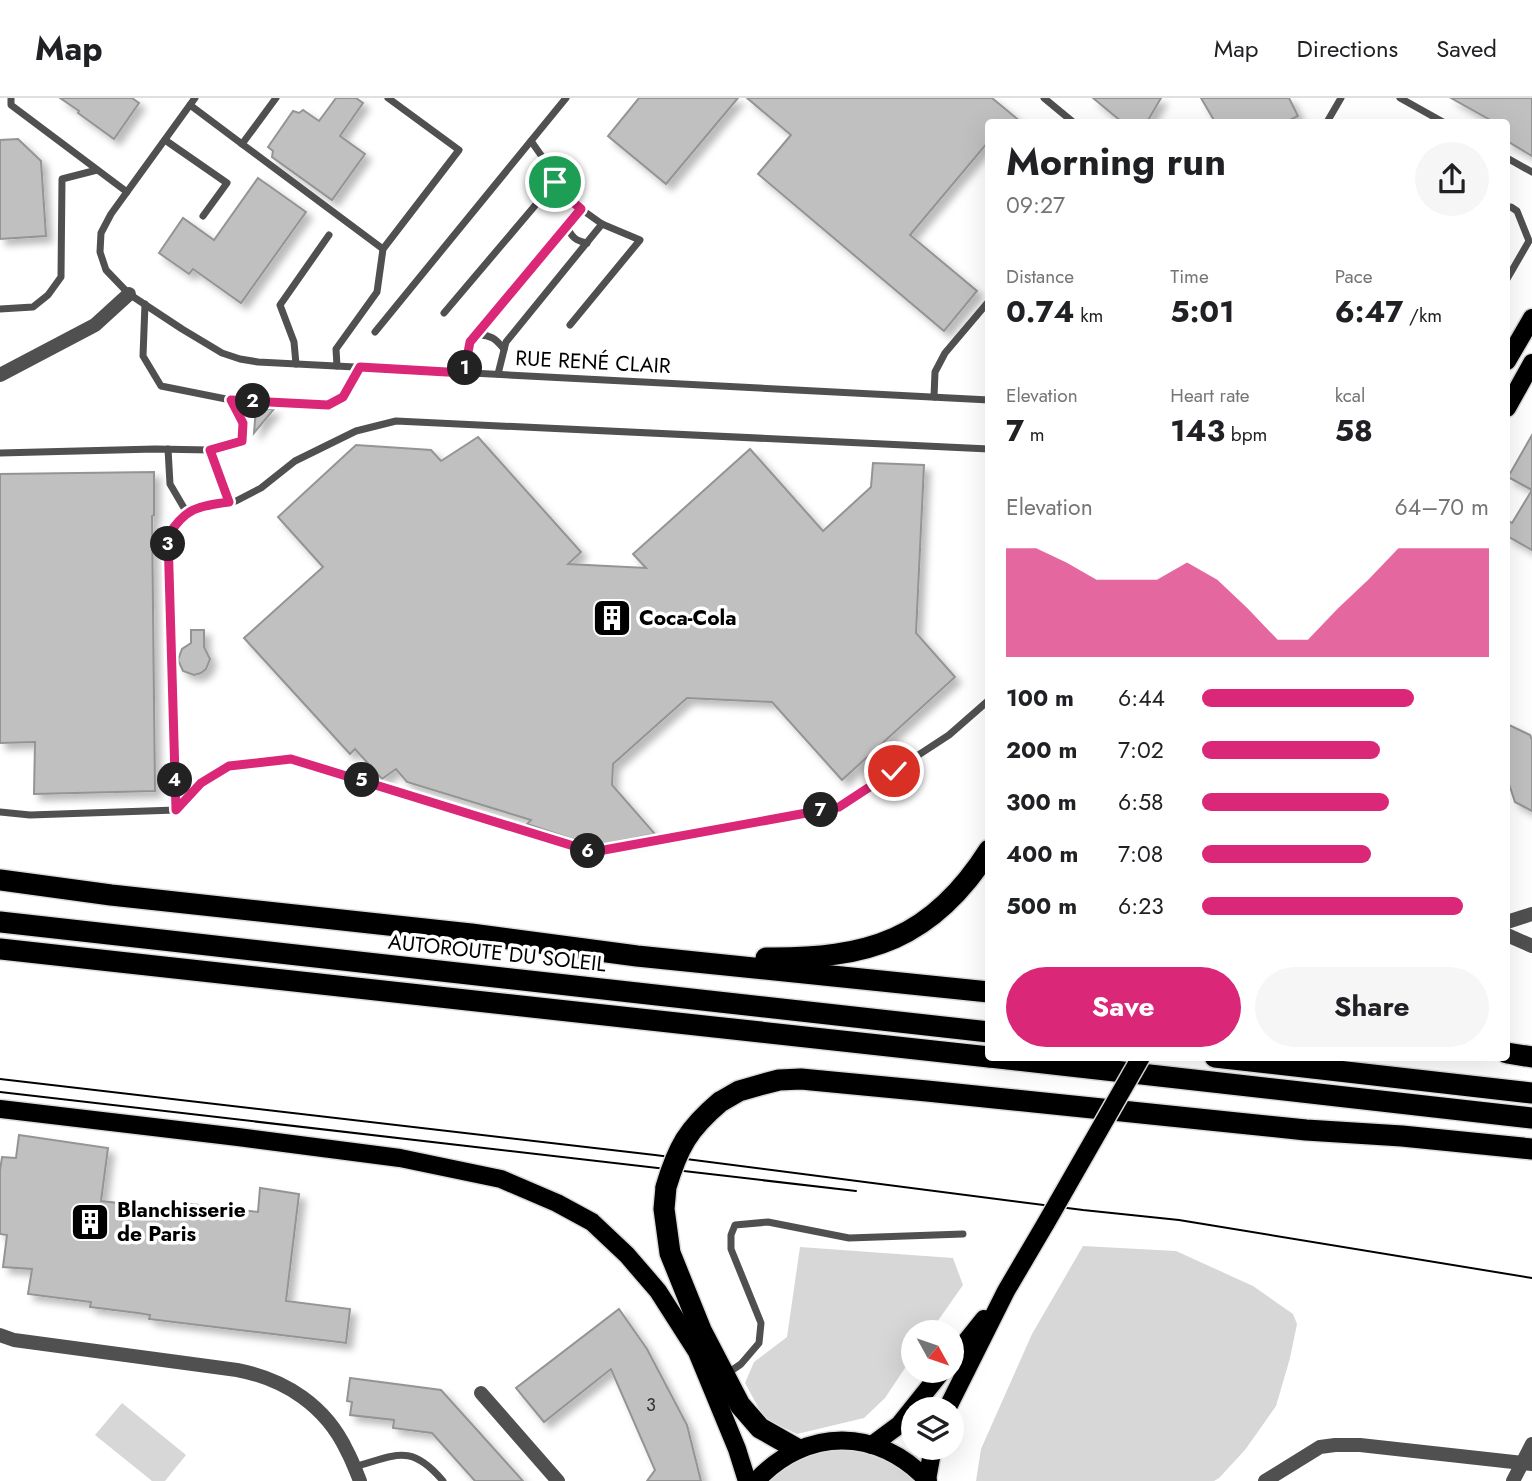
<!DOCTYPE html>
<html lang="en">
<head>
<meta charset="utf-8">
<style>
	:root { --surface:#fff; --page:#f6f6f6; --text:#202124; --muted:#757577; --line:#e0e0e0; --accent:#db2777 }
	body { margin:0; font-family:Jost,sans-serif; background:var(--page); color:var(--text); height:100vh; display:flex; flex-direction:column; font-size:26px; white-space:nowrap }
	* { box-sizing:border-box; margin:0 }
	p { font-size:23px; color:var(--muted) }
	.icon { flex:none; width:38px; height:38px; fill:none; stroke:currentColor; stroke-width:2; stroke-linecap:round; stroke-linejoin:round }
	.map { position:relative; flex:1; overflow:hidden }
	.drawer { position:absolute; left:985px; top:21px; width:525px; height:942px; display:flex; flex-direction:column; background:var(--surface); border-radius:7px; box-shadow:0 7px 28px #0002 }
	.drawer>* { flex:none }
	.needle { width:46px; rotate:130deg }
	.tools { position:absolute; left:901px; top:1222px; display:grid; gap:14px }
	.tools a { display:grid; place-items:center; width:63px; height:63px; border-radius:50%; background:var(--surface); box-shadow:0 7px 28px #0002; font-size:35px }
	.pin { position:absolute; display:grid; place-items:center; width:60px; height:60px; color:#fff; margin:-30px; border:4px solid #fff; border-radius:50%; box-shadow:0 2px 7px #0007 }
	.km { position:absolute; width:35px; height:35px; margin:-18px; border-radius:50%; background:#222; color:#fff; font-size:19px; line-height:35px; text-align:center }
	.round { display:grid; place-items:center; flex:none; width:74px; height:74px; border-radius:37px; background:var(--page) }
	.head { display:flex; align-items:center; justify-content:space-between; height:119px; padding:0 21px }
	h1 { font-size:38px; font-weight:700; line-height:52px }
	.stats { display:grid; grid-template-columns:repeat(3,1fr); gap:10px; height:119px; padding:7px 21px }
	.stats div { display:grid; align-content:center }
	.stats b { font-size:30px; font-weight:700 }
	.stats small { font-size:19px; font-weight:400 }
	.stats p { font-size:19px }
	.chart { height:196px; padding:14px 21px }
	.chart p { display:flex; justify-content:space-between }
	.chart svg { width:100%; height:126px; margin-top:7px; fill:var(--accent); opacity:.7 }
	.primary-button { display:flex; gap:14px; margin-top:auto; padding:14px 21px }
	.primary-button a { flex:1; height:80px; border-radius:42px; background:var(--accent); color:#fff; font-size:28px; font-weight:700; line-height:80px; text-align:center }
	.primary-button a+a { background:var(--page); color:var(--text) }
	ul { padding:0 21px; list-style:none; font-size:23px }
	li { display:grid; grid-template-columns:112px 84px 1fr; align-items:center; height:52px }
	li i { height:18px; border-radius:9px; background:var(--accent) }
	header { display:flex; align-items:center; gap:42px; box-sizing:border-box; height:98px; padding:0 35px; background:var(--surface); border-bottom:2px solid var(--line) }
	header strong { font-size:33px }
	nav { display:flex; gap:38px; margin-inline-start:auto; font-size:24px }
	.map>svg:first-child { display:block }
	.green { fill:#d7d7d7 }
	.building { fill:#c0c0c0; stroke:#949494; stroke-width:2; filter:url(#shadow) }
	.lines { fill:none; stroke-linecap:round; stroke-linejoin:round }
	.primary-casing { stroke:#dbdbdb; stroke-width:21 }
	.motorway-casing { stroke:#dbdbdb; stroke-width:24 }
	.service { stroke:#505050; stroke-width:7 }
	.minor { stroke:#505050; stroke-width:14 }
	.primary { stroke:#000; stroke-width:18 }
	.motorway { stroke:#000; stroke-width:21 }
	.tram { stroke:#000; stroke-width:2 }
	.primary-bridge-casing { stroke:#dbdbdb; stroke-width:21; stroke-linecap:butt }
	.motorway-bridge-casing { stroke:#dbdbdb; stroke-width:24; stroke-linecap:butt }
	.primary-bridge { stroke:#000; stroke-width:18 }
	.motorway-bridge { stroke:#000; stroke-width:21 }
	.route-casing { stroke:#fff; stroke-width:14 }
	.route { stroke:#db2777; stroke-width:9 }
	.labels { text-anchor:middle; dominant-baseline:central; stroke-width:7; stroke-linejoin:round; paint-order:stroke }
	.number-label { font-size:18px; fill:#303030 }
	.street-label { font-size:21px; fill:#000; stroke:#fff }
	.poi-label { font-size:21px; font-weight:bold; fill:#000; stroke:#fff; text-anchor:start }
</style>
</head>
<body>
<header>
<strong>Map</strong>
<nav><a>Map</a><a>Directions</a><a>Saved</a></nav>
</header>
<div class="map">
<svg width="1532" height="1383" viewBox="0 0 1532 1383">
	<defs>
		<filter id="shadow"><feDropShadow dx="6" dy="6" stdDeviation="3.5" flood-color="#0004"/></filter>
	</defs>
	<rect width="100%" height="100%" fill="#fff"/>
	<!-- green -->
	<g class="green">
		<polygon points="1083,1148 1176,1153 1253,1188 1293,1216 1297,1226 1290,1260 1276,1308 1245,1352 1219,1380 1214,1383 976,1383 981,1351 1032,1236"/>
		<polygon points="800,1149 953,1160 963,1187 930,1234 914,1234 913,1258 885,1300 864,1320 797,1336 764,1320 745,1285 754,1264 787,1239"/>
		<polygon points="122,1305 186,1357 165,1383 152,1383 95,1337"/>
		<path d="M849,1350c25,6 49,12 66,33h-149c30,-27 44,-30 83,-33z"/>
	</g>
	<!-- building -->
	<g class="building">
		<polygon points="60,0 132,0 139,5 114,41 78,15 79,13"/>
		<polygon points="336,0 356,0 363,5 340,38 365,56 332,102 272,59 273,53 268,49 293,13 299,15 303,12 319,23"/>
		<polygon points="639,0 738,0 666,86 608,38"/>
		<polygon points="747,0 992,0 1021,24 989,24 989,43 910,137 977,193 944,233 758,76 791,37"/>
		<polygon points="1093,0 1161,0 1147,24 1122,24"/>
		<polygon points="1201,0 1289,0 1298,18 1286,24 1215,24"/>
		<polygon points="1451,0 1532,0 1532,58 1507,43 1507,24 1494,24"/>
		<polygon points="18,41 41,63 46,138 0,141 0,42"/>
		<polygon points="258,80 306,114 241,205 193,171 189,176 159,155 183,120 214,142"/>
		<polygon points="256,310 274,311 254,335"/>
		<polygon points="1532,337 1532,452 1507,438 1507,422 1512,425 1532,392 1508,379"/>
		<polygon points="478,339 581,454 568,466 646,470 633,456 750,351 823,433 871,389 873,365 924,367 916,535 955,579 842,682 772,604 687,600 613,666 612,687 655,736 593,748 527,726 531,722 407,684 396,671 382,681 355,651 350,656 244,540 323,469 278,419 356,347 431,352 441,363"/>
		<polygon points="154,374 154,417 152,418 155,693 34,696 35,644 0,645 0,376"/>
		<polygon points="191,532 204,532 204,549 210,561 206,571 201,575 194,577 183,573 178,562 182,551 191,545"/>
		<polygon points="1507,626 1530,637 1532,642 1532,713 1515,704 1507,680"/>
		<polygon points="19,1037 108,1050 101,1103 182,1112 183,1105 258,1114 260,1090 299,1096 286,1203 350,1211 346,1245 149,1221 150,1217 138,1215 90,1209 91,1204 28,1196 32,1171 3,1169 7,1137 0,1136 0,1072 2,1059 16,1060"/>
		<polygon points="619,1211 647,1251 687,1327 701,1383 647,1383 655,1372 611,1271 544,1324 516,1290"/>
		<polygon points="350,1280 441,1292 523,1383 475,1383 432,1335 393,1330 394,1322 350,1317 352,1304 347,1303"/>
	</g>
	<g class="lines">
		<!-- primary casing -->
		<g class="primary-casing">
			<g id="primary">
				<polyline points="1507,263 1532,220"/>
				<polyline points="1507,310 1532,265"/>
				<polyline points="0,1011 238,1039 400,1060 501,1081 557,1105 592,1124 627,1157 658,1193 697,1254 737,1351 747,1383"/>
				<polyline points="952,1261 984,1221"/>
				<polyline points="947,1311 1006,1193 1046,1125"/>
				<polyline points="872,1347 899,1327 943,1272"/>
				<polyline points="927,1382 933,1349"/>
				<path d="M756,1383c50,-54 122,-54 172,0"/>
			</g>
		</g>
		<!-- motorway casing -->
		<g class="motorway-casing">
			<g id="motorway">
				<polyline points="0,782 111,797 471,836 637,858 989,894"/>
				<polyline points="0,824 989,934"/>
				<polyline points="0,851 989,959"/>
				<path d="M766,860c102,1 166,-18 223,-108"/>
				<polyline points="1507,955 1532,959"/>
				<polyline points="990,959 1532,1020"/>
				<polyline points="1215,959 1532,995"/>
				<polyline points="720,1004 739,993 760,987 779,982 801,981 927,993 1306,1032 1402,1038 1532,1051"/>
				<polyline points="666,1089 664,1111 670,1155 701,1232 740,1307 760,1330 797,1351"/>
			</g>
		</g>
		<!-- service -->
		<g class="service">
			<polyline points="11,0 11,7 127,94"/>
			<polyline points="195,0 111,116 101,135 100,154 106,172 129,196 182,231 222,255 240,261 258,264 989,302"/>
			<polyline points="276,0 242,46 383,151"/>
			<polyline points="1044,0 1073,24"/>
			<polyline points="1400,0 1443,24"/>
			<polyline points="190,7 242,46"/>
			<polyline points="1327,24 1341,0"/>
			<polyline points="165,42 227,85 203,118"/>
			<polyline points="531,43 543,60 555,84 581,111 602,126 640,142 570,227"/>
			<polyline points="1507,60 1532,74"/>
			<polyline points="1507,109 1511,109 1517,113 1529,143 1507,181"/>
			<path d="M567,128c4,11 9,15 20,17"/>
			<polyline points="0,211 33,209 48,197 61,179 62,81 97,72"/>
			<polyline points="444,215 555,84"/>
			<polyline points="375,234 566,0"/>
			<path d="M477,237c13,-1 19,4 27,14"/>
			<polyline points="296,266 294,244 280,207 329,137"/>
			<polyline points="337,268 336,251 377,194 383,151 459,52 388,0"/>
			<polyline points="465,275 470,244 581,111"/>
			<polyline points="498,276 506,244 602,126"/>
			<polyline points="934,299 935,274 945,255 989,203"/>
			<polyline points="231,302 328,308 343,299 360,269"/>
			<polyline points="168,351 170,386 187,415"/>
			<polyline points="210,352 229,404"/>
			<polyline points="0,355 155,351 210,352 242,343 243,325 231,302 161,288 143,258 145,206"/>
			<polyline points="176,712 168,438 176,425 187,415 203,407 236,403 261,390 295,363 356,333 396,323 989,351"/>
			<polyline points="0,714 30,717 176,712 201,685 229,668 291,661 593,754 839,709 949,637 989,602"/>
			<polyline points="728,1275 741,1266 759,1245 761,1225 731,1151 731,1137 735,1127 768,1124 849,1140 963,1136"/>
			<path d="M354,1369c43,-12 57,-24 89,14"/>
		</g>
		<!-- minor -->
		<g class="minor">
			<polyline points="0,277 95,227 129,196"/>
			<polyline points="1507,824 1532,816"/>
			<polyline points="1507,837 1532,848"/>
			<path d="M0,1237l14,5 223,30c48,9 89,36 110,81 5,9 9,20 13,30"/>
			<polyline points="481,1295 558,1383"/>
			<polyline points="1265,1383 1320,1349 1335,1347 1360,1347 1532,1366"/>
			<polyline points="1513,1383 1532,1346"/>
		</g>
		<!-- primary -->
		<use href="#primary" class="primary"/>
		<!-- motorway -->
		<use href="#motorway" class="motorway"/>
		<!-- tram -->
		<g class="tram">
			<polyline points="0,981 655,1057 1083,1112 1179,1122 1532,1180"/>
			<polyline points="0,994 856,1093"/>
		</g>
		<!-- primary-bridge casing -->
		<g class="primary-bridge-casing">
			<polyline id="primary-bridge" points="1046,1125 1141,959"/>
		</g>
		<!-- motorway-bridge casing -->
		<g class="motorway-bridge-casing">
			<path id="motorway-bridge" d="M666,1089c12,-40 22,-58 54,-85"/>
		</g>
		<!-- primary-bridge -->
		<use href="#primary-bridge" class="primary-bridge"/>
		<!-- motorway-bridge -->
		<use href="#motorway-bridge" class="motorway-bridge"/>
	</g>
	<g class="lines">
		<!-- route casing -->
		<g class="route-casing">
			<path id="route" d="M555,84l12,15 14,12 -111,133 -6,31 -104,-6 -17,30 -15,8 -97,-5 12,23 -1,18 -32,9 19,52c-31,4 -44,6 -61,34l8,274 25,-27 28,-17 62,-7 302,93 246,-45 55,-36"/>
		</g>
		<!-- route -->
		<use href="#route" class="route"/>
	</g>
	<!-- icons -->
	<defs>
		<g id="building-square" transform="scale(2.0125)"><rect x="-9" y="-9" width="18" height="18" rx="4" fill="#000" stroke="#fff"/><path d="M-4-6H4V6H1V3H-1V6H-4ZM-2.5-4.3h1.7v1.8h-1.7ZM.8-4.3h1.7v1.8H.8ZM-2.5-1h1.7V.8h-1.7ZM.8-1h1.7V.8H.8Z" fill="#fff"/></g>
	</defs>
	<g fill-rule="evenodd">
		<use href="#building-square" x="612" y="520"/>
		<use href="#building-square" x="90" y="1124"/>
	</g>
	<g class="labels">
		<!-- number labels -->
		<g class="number-label">
			<text x="651" y="1307">3</text>
		</g>
		<!-- street labels -->
		<g class="street-label">
			<text transform="translate(593 264) rotate(3)">RUE RENÉ CLAIR</text>
			<text transform="translate(497 855) rotate(6)">AUTOROUTE DU SOLEIL</text>
		</g>
		<!-- poi labels -->
		<g class="poi-label">
			<text x="639" y="520">Coca-Cola</text>
			<text x="117" y="1112">Blanchisserie<tspan x="117" dy="24">de Paris</tspan></text>
		</g>
	</g>
</svg>
<div class="tools">
<a><svg class="needle" viewBox="-14 -14 28 28"><path d="M0-13l5 13h-10z" fill="#e53935"/><path d="M0 13l5-13h-10z" fill="#757577"/></svg></a>
<a><svg class="icon" aria-label="layers" viewBox="0 0 24 24"><path d="M12 4l9 5-9 5-9-5zM3 14l9 5 9-5"/></svg></a>
</div>
<div class="pin" style="left:555px;top:84px;background:#1e9e55"><svg class="icon" aria-label="arrive" viewBox="0 0 24 24"><path d="M6 21V4h12l-3 4 3 4H6"/></svg></div>
<div class="pin" style="left:894px;top:673px;background:#d93025"><svg class="icon" aria-label="check" viewBox="0 0 24 24"><path d="M5 12l5 5 9-10"/></svg></div>
<b class="km" style="left:465px;top:270px">1</b>
<b class="km" style="left:253px;top:303px">2</b>
<b class="km" style="left:168px;top:446px">3</b>
<b class="km" style="left:175px;top:682px">4</b>
<b class="km" style="left:362px;top:682px">5</b>
<b class="km" style="left:588px;top:753px">6</b>
<b class="km" style="left:821px;top:712px">7</b>
<section class="drawer">
<div class="head"><div><h1>Morning run</h1><p>09:27</p></div><a class="round"><svg class="icon" aria-label="share" viewBox="0 0 24 24"><path d="M12 15V3M7 8l5-5 5 5M5 13v7h14v-7"/></svg></a></div>
<div class="stats">
<div><p>Distance</p><b>0.74<small> km</small></b></div>
<div><p>Time</p><b>5:01</b></div>
<div><p>Pace</p><b>6:47<small> /km</small></b></div>
</div>
<div class="stats">
<div><p>Elevation</p><b>7<small> m</small></b></div>
<div><p>Heart rate</p><b>143<small> bpm</small></b></div>
<div><p>kcal</p><b>58</b></div>
</div>
<div class="chart"><p><span>Elevation</span>64–70 m</p>
<svg viewBox="0 0 160 44" preserveAspectRatio="none"><path d="M0 44V6L10 6L20 11L30 17L40 17L50 17L60 11L70 17L80 27L90 38L100 38L110 27L120 17L130 6L140 6L150 6L160 6V44z"/></svg>
</div>
<ul>
<li><b>100 m</b>6:44<i style="width:74%"></i></li>
<li><b>200 m</b>7:02<i style="width:62%"></i></li>
<li><b>300 m</b>6:58<i style="width:65%"></i></li>
<li><b>400 m</b>7:08<i style="width:59%"></i></li>
<li><b>500 m</b>6:23<i style="width:91%"></i></li>
</ul>
<div class="primary-button"><a>Save</a><a>Share</a></div>
</section>
</div>
</body>
</html>
